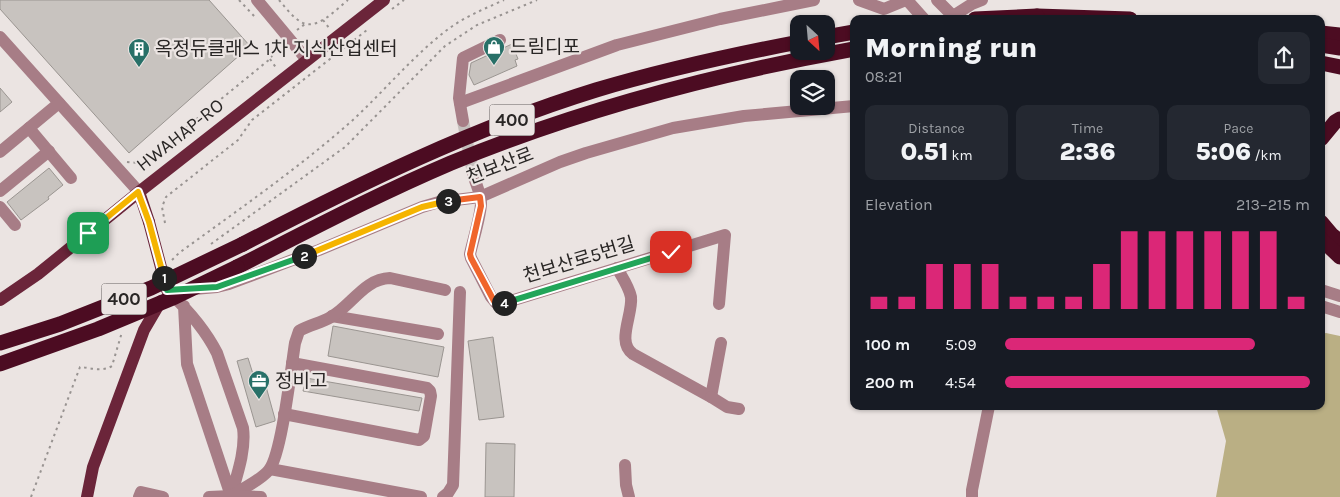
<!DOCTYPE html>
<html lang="en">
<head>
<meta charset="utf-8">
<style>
	:root { --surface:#171b24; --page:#242831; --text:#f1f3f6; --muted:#9ea1a6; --accent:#db2777 }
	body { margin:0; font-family:Karla,"Noto Sans KR",sans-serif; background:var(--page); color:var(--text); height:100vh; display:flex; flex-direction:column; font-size:19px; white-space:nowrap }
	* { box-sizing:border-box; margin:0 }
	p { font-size:16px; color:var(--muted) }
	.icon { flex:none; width:28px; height:28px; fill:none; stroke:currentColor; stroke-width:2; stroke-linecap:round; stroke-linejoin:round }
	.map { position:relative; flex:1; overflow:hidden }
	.sheet { position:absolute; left:850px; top:15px; width:475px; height:395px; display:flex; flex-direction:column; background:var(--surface); border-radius:10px; box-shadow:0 1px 4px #0004 }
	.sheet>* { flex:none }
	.needle { width:32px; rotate:154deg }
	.controls { position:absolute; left:790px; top:15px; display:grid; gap:10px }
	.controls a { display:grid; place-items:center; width:45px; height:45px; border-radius:10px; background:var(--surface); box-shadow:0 1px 4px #0004; font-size:25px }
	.pin { position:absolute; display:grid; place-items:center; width:42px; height:42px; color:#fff; margin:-21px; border-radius:10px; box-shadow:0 2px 8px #0006 }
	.km { position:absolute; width:25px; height:25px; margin:-12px; border-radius:50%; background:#222; color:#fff; font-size:14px; line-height:25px; text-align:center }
	.round { display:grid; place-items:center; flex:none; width:52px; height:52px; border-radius:10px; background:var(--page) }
	.overview { display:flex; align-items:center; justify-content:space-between; height:85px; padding:0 15px }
	h1 { font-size:28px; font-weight:800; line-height:38px }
	.figures { display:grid; grid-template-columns:repeat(3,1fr); gap:8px; height:85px; padding:5px 15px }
	.figures div { display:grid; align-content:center; border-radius:10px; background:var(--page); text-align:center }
	.figures b { font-size:25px; font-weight:800 }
	.figures small { font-size:14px; font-weight:400 }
	.figures p { font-size:14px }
	.chart { height:140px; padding:10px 15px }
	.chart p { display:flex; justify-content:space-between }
	.chart svg { width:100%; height:90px; margin-top:5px; stroke:var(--accent); stroke-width:6 }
	ul { padding:0 15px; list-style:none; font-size:16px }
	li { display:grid; grid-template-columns:80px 60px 1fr; align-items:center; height:38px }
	li i { height:12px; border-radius:6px; background:var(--accent) }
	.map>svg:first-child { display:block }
	.forest { fill:#baaf84 }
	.building { fill:#c8c3bf; stroke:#9a9591 }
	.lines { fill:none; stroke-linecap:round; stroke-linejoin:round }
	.minor-tunnel { stroke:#c4bebc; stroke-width:12; stroke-dasharray:12 6; stroke-linecap:butt }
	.path { stroke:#989391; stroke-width:2; stroke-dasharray:2.5 4; stroke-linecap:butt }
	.minor { stroke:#a77d86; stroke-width:12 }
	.major { stroke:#6b253a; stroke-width:12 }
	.highway { stroke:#4c0c22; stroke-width:15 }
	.major-bridge { stroke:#6b253a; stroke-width:12 }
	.highway-bridge { stroke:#4c0c22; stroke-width:15 }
	.split-1-casing { stroke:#fff; stroke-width:10 }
	.split-2-casing { stroke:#fff; stroke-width:10 }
	.split-3-casing { stroke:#fff; stroke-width:10 }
	.split-4-casing { stroke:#fff; stroke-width:10 }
	.split-5-casing { stroke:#fff; stroke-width:10 }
	.split-1 { stroke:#f5b400; stroke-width:6 }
	.split-2 { stroke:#22a559; stroke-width:6 }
	.split-3 { stroke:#f5b400; stroke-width:6 }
	.split-4 { stroke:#f0652b; stroke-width:6 }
	.split-5 { stroke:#22a559; stroke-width:6 }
	.labels { text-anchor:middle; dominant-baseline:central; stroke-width:4.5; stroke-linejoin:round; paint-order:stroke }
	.shield { fill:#ebe4e2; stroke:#635f5e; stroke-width:1 }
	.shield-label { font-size:18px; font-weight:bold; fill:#292625 }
	.poi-label { font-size:19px; fill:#292625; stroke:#ebe4e2; text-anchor:start }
	.street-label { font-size:19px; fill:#292625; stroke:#ebe4e2 }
</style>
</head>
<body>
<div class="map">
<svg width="1340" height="497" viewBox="0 0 1340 497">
	<rect width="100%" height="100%" fill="#ebe4e2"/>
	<!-- forest -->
	<polygon class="forest" points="1326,333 1340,336 1340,497 1216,497 1226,441 1216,406 1321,406 1321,334"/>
	<!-- building -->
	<g class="building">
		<polygon points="0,0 209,0 250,46 129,153 0,9"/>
		<polygon points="512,44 518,59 515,60 517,66 474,85 469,75 471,63"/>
		<polygon points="0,88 12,102 0,112"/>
		<polygon points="49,168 63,185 48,197 49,199 21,220 7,202"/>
		<polygon points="333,326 444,347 438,377 328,356"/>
		<polygon points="493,337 504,417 479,420 468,341"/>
		<polygon points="248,358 253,374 262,372 275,419 275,421 256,427 237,361"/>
		<polygon points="306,378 422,398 419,411 303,391"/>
		<polygon points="486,443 515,444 514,497 485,497"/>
	</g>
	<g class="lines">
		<!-- minor-tunnel -->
		<polyline class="minor-tunnel" points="463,121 473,173"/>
		<!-- path -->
		<g class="path">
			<polyline points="239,0 255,17"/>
			<path d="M279,0c6,7 12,15 19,20 17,14 37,-10 50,-20"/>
			<polyline points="392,9 404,0"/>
			<polyline points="323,20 329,28"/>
			<polyline points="297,30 305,24"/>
			<polyline points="270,59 277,69"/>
			<polyline points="127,162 138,163 144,162 270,59 273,54 274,39"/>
			<polyline points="165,223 162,207 166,197 238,140 252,120 367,30"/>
			<polyline points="211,244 345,147 445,46 477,25 537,0"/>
			<path d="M172,260l7,-7c59,-43 120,-85 175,-134 31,-29 59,-63 93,-89 17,-13 37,-21 57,-30"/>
			<path d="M31,497l49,-130c11,1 22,5 32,-1l10,-34"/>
		</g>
		<!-- minor -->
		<g class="minor">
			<polyline points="257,0 307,60"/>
			<polyline points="859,0 884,9 906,0"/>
			<polyline points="907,0 924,19"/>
			<polyline points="937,0 956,19"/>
			<polyline points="953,16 972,4 982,0"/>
			<polyline points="0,37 139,192"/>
			<polyline points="460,103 617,45 720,19 814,0"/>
			<polyline points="463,121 459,98 463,58 500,40"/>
			<polyline points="29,128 71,178"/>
			<polyline points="0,152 59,103"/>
			<path d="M473,173c2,10 8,20 8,30 0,12 -8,37 -11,51l1,4 20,39 5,6h8l221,-68 -6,69"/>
			<polyline points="0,191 49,151"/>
			<polyline points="0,207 15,225"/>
			<path d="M617,268c5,9 12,19 14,29 2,18 -15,45 2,57l78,43 10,-54"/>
			<polyline points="194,289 217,287 229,284 319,250 422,207 439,202 480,197 560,162 586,153 673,128 744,116 854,106"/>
			<polyline points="1321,290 1340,296"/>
			<path d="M169,292c19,18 36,37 48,61l26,75c3,22 -6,47 -12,68l-44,-132 -3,-58"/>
			<polyline points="1321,306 1340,312"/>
			<polyline points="332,316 438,334"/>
			<polyline points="711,397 727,407 739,409"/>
			<polyline points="284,414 419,440 424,436 431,396 430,391 427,388 292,363"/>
			<polyline points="625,465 626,485 629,497"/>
			<polyline points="270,469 421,497"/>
			<path d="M231,496c12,-8 29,-15 38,-26 13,-17 22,-102 26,-127l4,-12c10,-6 22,-8 32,-14 21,-12 33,-38 59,-39l55,12"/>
			<polyline points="139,497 141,492 163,497"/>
			<polyline points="209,497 231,496 261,497"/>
			<polyline points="443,497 448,493 453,485 460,292"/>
			<polyline points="972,497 972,490 989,406"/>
		</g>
		<!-- major -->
		<g class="major">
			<polyline points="139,192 149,222"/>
			<polyline points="0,300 38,274 139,192 384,0"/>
			<polyline points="87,497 93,467 144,330 161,301"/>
		</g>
		<!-- highway -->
		<g class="highway">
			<polyline points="1037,16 1130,19"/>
			<polyline points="1321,33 1340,35"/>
			<polyline points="826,37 854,32"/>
			<polyline points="1321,45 1340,48"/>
			<polyline points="1321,63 1340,67"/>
			<polyline points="1321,139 1335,122 1340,119"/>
			<polyline points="1321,222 1332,235 1340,241"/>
			<polyline points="1321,239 1340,257"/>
			<path d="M243,244c114,-59 230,-116 353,-154 67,-20 135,-35 203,-48"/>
			<path d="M237,267c71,-36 141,-73 214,-104 130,-54 265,-89 403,-114"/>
		</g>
		<!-- major-bridge -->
		<polyline class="major-bridge" points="149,222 167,290"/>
		<!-- highway-bridge -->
		<g class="highway-bridge">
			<polyline points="975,19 1037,16"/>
			<polyline points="0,343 60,324 151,288 243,244"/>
			<polyline points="0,364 98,329 175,297 237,267"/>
		</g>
	</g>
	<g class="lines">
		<!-- split-1 casing -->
		<g class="split-1-casing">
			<polyline id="split-1" points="88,233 138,192 149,222 164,278"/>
		</g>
		<!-- split-2 casing -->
		<g class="split-2-casing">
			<polyline id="split-2" points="164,278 167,290 217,287 304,256"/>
		</g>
		<!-- split-3 casing -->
		<g class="split-3-casing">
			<polyline id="split-3" points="304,256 422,207 448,201"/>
		</g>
		<!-- split-4 casing -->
		<g class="split-4-casing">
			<polyline id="split-4" points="448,201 480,197 481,206 470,254 471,258 494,301 500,304 504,303"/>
		</g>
		<!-- split-5 casing -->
		<g class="split-5-casing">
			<polyline id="split-5" points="504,303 671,252"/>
		</g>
		<!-- split-1 -->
		<use href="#split-1" class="split-1"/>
		<!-- split-2 -->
		<use href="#split-2" class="split-2"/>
		<!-- split-3 -->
		<use href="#split-3" class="split-3"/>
		<!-- split-4 -->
		<use href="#split-4" class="split-4"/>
		<!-- split-5 -->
		<use href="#split-5" class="split-5"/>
	</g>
	<!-- icons -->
	<defs>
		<g id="shop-pin" transform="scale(1.125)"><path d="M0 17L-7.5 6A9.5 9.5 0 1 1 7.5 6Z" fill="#287068" stroke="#ebe4e2"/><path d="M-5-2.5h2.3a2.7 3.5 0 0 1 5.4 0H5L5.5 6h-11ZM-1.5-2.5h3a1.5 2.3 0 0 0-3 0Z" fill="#fff"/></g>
		<g id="building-pin" transform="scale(1.125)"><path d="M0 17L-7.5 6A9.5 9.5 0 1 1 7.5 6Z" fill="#287068" stroke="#ebe4e2"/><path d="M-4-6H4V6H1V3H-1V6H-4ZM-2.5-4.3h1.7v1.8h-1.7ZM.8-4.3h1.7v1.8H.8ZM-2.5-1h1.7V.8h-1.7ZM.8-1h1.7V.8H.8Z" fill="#fff"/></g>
		<g id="office-pin" transform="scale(1.125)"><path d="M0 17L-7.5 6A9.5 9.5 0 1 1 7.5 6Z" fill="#287068" stroke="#ebe4e2"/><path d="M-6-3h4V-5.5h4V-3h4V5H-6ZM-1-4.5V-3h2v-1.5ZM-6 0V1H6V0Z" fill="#fff"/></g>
	</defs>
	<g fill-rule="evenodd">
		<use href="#shop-pin" x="494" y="47"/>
		<use href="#building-pin" x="139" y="49"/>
		<use href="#office-pin" x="259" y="381"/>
	</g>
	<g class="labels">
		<!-- shield labels -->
		<g class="shield">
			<rect x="489.5" y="104.5" width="45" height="31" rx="4"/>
			<rect x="101.5" y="283.5" width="45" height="31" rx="4"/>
		</g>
		<g class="shield-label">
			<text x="512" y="120">400</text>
			<text x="124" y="299">400</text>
		</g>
		<!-- poi labels -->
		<g class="poi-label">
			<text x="510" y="47">드림디포</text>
			<text x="155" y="49">옥정듀클래스 1차 지식산업센터</text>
			<text x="275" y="381">정비고</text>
		</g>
		<!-- street labels -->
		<g class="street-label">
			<text transform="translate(180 135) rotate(-38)">HWAHAP-RO</text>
			<text transform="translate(500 166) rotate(-21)">천보산로</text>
			<text transform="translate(579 260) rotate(-17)">천보산로5번길</text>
		</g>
	</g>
</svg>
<div class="controls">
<a><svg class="needle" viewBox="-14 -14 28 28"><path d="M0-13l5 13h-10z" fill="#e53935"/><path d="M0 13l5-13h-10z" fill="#9ea1a6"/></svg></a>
<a><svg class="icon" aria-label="layers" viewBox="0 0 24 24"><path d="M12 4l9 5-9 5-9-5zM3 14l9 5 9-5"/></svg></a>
</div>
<div class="pin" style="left:88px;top:233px;background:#1e9e55"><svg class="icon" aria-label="arrive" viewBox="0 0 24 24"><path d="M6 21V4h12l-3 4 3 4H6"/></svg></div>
<div class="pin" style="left:671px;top:252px;background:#d93025"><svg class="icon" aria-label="check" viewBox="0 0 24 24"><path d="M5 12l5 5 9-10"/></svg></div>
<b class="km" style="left:164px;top:278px">1</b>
<b class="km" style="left:304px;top:256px">2</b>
<b class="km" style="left:448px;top:201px">3</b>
<b class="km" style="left:504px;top:303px">4</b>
<section class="sheet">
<div class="overview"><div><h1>Morning run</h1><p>08:21</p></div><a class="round"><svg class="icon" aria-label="share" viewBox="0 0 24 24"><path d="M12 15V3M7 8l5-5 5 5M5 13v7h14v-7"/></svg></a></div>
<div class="figures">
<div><p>Distance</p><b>0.51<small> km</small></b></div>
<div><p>Time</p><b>2:36</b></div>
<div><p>Pace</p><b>5:06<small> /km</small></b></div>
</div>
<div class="chart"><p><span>Elevation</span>213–215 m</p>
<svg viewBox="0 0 160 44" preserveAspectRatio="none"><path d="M5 44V38M15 44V38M25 44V22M35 44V22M45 44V22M55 44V38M65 44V38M75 44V38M85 44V22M95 44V6M105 44V6M115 44V6M125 44V6M135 44V6M145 44V6M155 44V38"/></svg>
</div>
<ul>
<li><b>100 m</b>5:09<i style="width:82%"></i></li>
<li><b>200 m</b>4:54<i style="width:100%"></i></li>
</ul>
</section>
</div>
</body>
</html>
